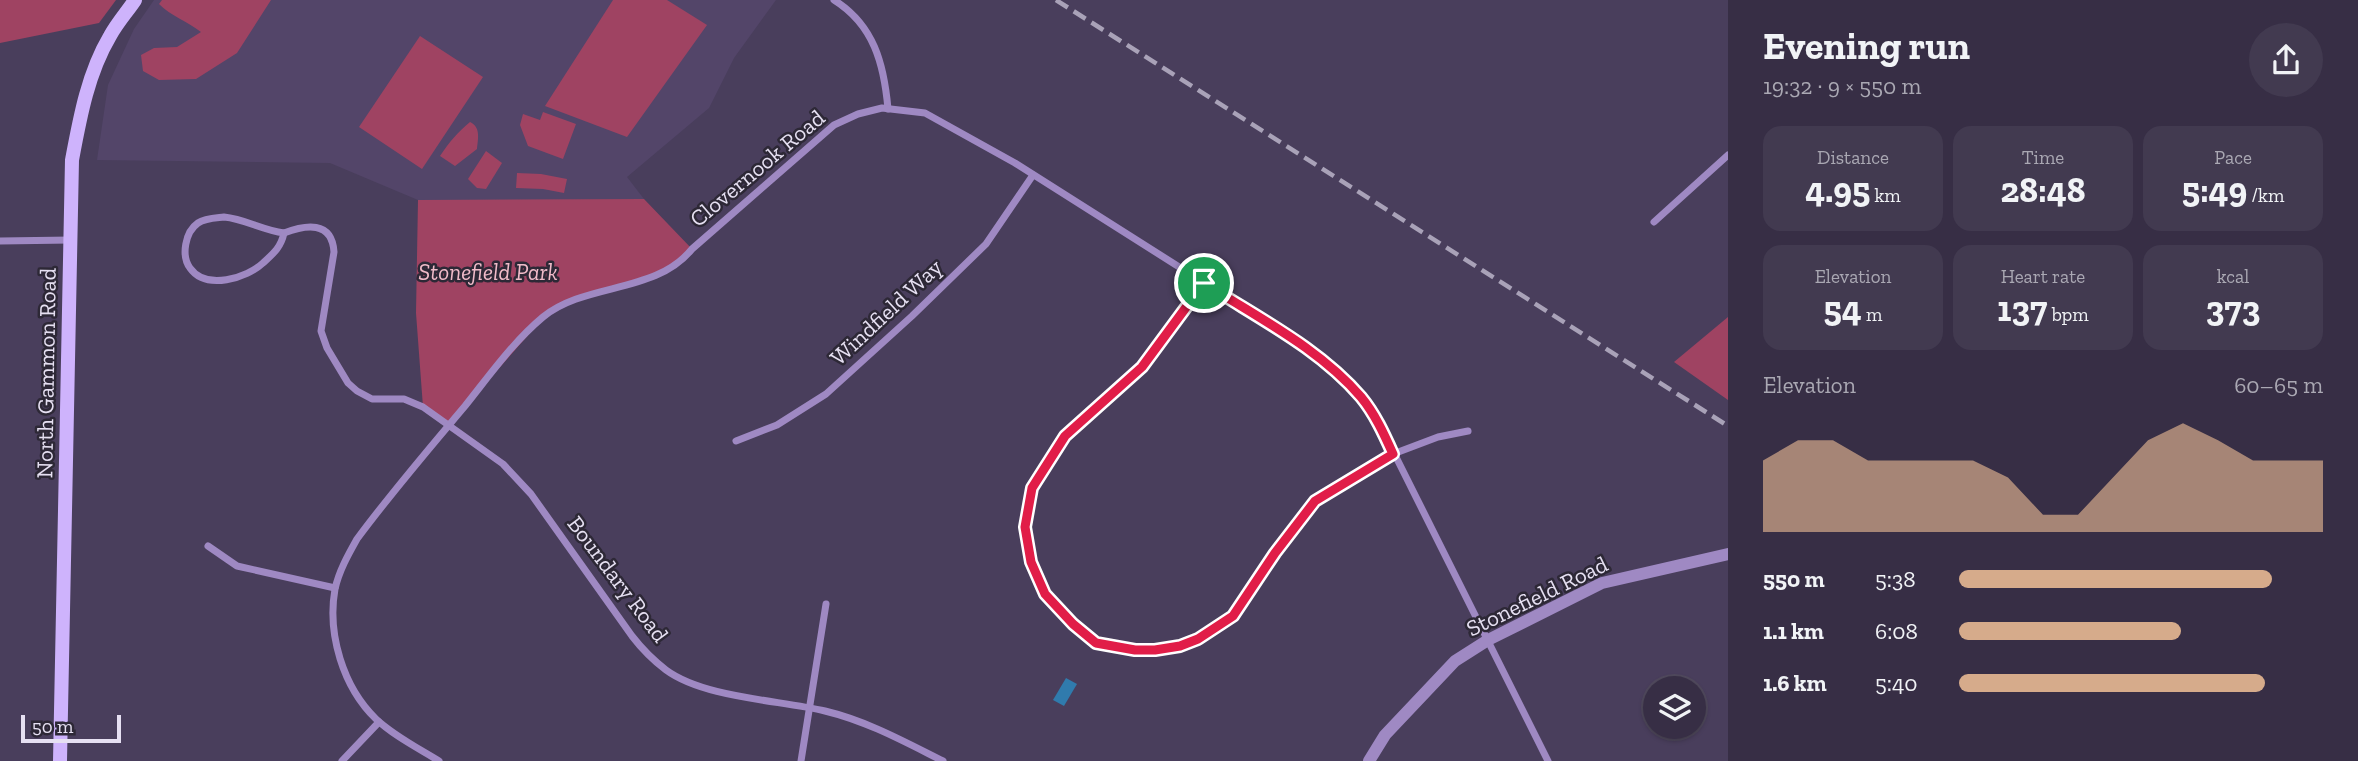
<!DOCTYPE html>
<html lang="en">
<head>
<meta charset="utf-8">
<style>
	:root { --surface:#372e45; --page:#423a50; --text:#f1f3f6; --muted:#aaa8b3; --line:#514a5e; --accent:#d6ab8b }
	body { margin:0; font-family:"Zilla Slab",serif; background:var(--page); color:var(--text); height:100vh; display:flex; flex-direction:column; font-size:26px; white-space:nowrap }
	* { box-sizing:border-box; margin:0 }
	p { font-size:23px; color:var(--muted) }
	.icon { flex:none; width:38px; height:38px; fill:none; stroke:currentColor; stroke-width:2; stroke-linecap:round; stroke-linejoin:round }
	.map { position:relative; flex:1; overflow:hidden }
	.details { display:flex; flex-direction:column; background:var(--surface); width:630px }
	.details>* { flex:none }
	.controls { position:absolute; left:1643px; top:676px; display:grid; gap:14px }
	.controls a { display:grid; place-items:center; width:63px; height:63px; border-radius:50%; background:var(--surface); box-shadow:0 2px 5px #0004,0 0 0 2px var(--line); font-size:35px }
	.scale { position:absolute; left:21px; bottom:18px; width:100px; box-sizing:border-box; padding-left:7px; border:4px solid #e6e0f2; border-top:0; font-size:19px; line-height:24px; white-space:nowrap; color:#e6e0f2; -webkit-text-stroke:5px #2d2836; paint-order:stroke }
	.pin { position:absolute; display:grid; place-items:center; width:60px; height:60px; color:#fff; margin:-30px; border:4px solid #fff; border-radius:50%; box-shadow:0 2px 7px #0007 }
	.round { display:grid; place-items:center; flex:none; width:74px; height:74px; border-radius:37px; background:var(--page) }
	.overview { display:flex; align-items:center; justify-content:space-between; height:119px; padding:0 35px }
	h1 { font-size:38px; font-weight:800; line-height:52px }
	.metrics { display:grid; grid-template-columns:repeat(3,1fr); gap:10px; height:119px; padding:7px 35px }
	.metrics div { display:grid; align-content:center; border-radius:18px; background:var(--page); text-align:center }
	.metrics b { font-size:35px; font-weight:800 }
	.metrics small { font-size:19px; font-weight:400 }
	.metrics p { font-size:19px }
	.chart { height:196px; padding:14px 35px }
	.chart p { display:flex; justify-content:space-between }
	.chart svg { width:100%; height:126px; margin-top:7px; fill:var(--accent); opacity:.7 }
	ul { padding:0 35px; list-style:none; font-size:23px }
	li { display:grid; grid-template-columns:112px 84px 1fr; align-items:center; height:52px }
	li i { height:18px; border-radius:9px; background:var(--accent) }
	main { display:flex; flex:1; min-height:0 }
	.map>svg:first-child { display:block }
	.built { fill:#534569 }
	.green { fill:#9f4362 }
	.water { fill:#307bad }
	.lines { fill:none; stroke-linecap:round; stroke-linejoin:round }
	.minor { stroke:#9f89c3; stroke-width:7 }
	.tertiary { stroke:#9f89c3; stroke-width:12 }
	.secondary { stroke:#ceb3fc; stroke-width:14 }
	.rail { stroke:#a9a2b8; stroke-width:4.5; stroke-dasharray:14 7; stroke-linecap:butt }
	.route-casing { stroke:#fff; stroke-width:14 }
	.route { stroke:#e11d48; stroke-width:9 }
	.labels { text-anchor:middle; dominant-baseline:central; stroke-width:5; stroke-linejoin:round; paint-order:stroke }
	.street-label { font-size:23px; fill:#e6e0f2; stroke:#2d2836 }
	.park-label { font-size:23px; font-style:italic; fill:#f1bbc9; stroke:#2d2836 }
</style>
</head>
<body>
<main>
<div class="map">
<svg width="1728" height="761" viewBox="0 0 1728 761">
	<rect width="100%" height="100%" fill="#493e5c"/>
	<!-- built -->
	<polygon class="built" points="154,0 776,0 734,58 709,108 627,177 644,199 480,201 418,200 330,163 97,160 108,85 134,29"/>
	<!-- green -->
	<g class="green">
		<polygon points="0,0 116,0 99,23 0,43"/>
		<path d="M162,0h109l-34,53 -41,26 -37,1 -16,-9 -2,-16 13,-7 23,-1 24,-15c-14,-11 -30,-16 -42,-28z"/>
		<polygon points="613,0 667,0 707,25 627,137 545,106"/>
		<polygon points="420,36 483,77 422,169 359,127"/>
		<polygon points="543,112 576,124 563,159 528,146 520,125 523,114 540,120"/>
		<path d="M470,122c11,5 8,17 7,27l-22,17 -15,-10c10,-15 18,-24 30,-34z"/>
		<polygon points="486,151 502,163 486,189 477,188 468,179"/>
		<polygon points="517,173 541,174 567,179 564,193 543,189 516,188"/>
		<polygon points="644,199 692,249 668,270 592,293 544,317 449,425 423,407 416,313 418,200"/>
		<polygon points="1728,317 1728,400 1674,362"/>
	</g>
	<!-- water -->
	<polygon class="water" points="1066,678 1077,684 1064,706 1053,700"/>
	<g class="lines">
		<!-- minor -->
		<g class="minor">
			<path d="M834,0c40,25 50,64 54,109"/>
			<path d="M224,217c21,2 38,13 60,16 -3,14 -10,20 -21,30 -16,15 -57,28 -73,5 -9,-12 -5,-36 8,-45 7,-5 17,-5 26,-6z"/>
			<polyline points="1654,222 1728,155"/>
			<path d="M284,233c21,-8 48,-13 50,19l-13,79 6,17 21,35 9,8 15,8h32l19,8 80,57 28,30 101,142c10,13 21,24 34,34 38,28 113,30 159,41 42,10 80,31 118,50"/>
			<polyline points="0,241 71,240"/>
			<polyline points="1204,283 1142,367 1065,436 1032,488 1025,527 1034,573 1045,594 1073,624 1096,643 1135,650 1155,650 1180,646 1198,639 1233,616 1275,553 1315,501 1393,454 1438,437 1468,431"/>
			<polyline points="736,441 777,425 826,394 912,316 986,244 1033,175"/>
			<polyline points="208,546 237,566 335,588"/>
			<polyline points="342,761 379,722"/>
			<path d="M439,761c-21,-13 -45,-25 -63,-42 -33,-32 -49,-85 -41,-130 4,-18 13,-34 22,-50 34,-46 71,-89 108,-133 24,-30 48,-64 78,-89 43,-35 113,-23 149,-68l142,-124 24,-11 24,-6 43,5 90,50 281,178 47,38 19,19 15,21 171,342"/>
			<polyline points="801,761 826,604"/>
		</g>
		<!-- tertiary -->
		<polyline class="tertiary" points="1369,761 1385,735 1455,661 1488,640 1602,583 1728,554"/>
		<!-- secondary -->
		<path class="secondary" d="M60,761l12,-601c8,-43 16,-87 38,-124 7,-13 17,-24 25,-36"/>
		<!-- rail -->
		<polyline class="rail" points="1056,0 1728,426"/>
	</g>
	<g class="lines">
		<!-- route casing -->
		<g class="route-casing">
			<path id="route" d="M1204,283c54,35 115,65 157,114 14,17 23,37 32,57l-78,47 -40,52 -42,63 -35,23 -18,7 -25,4h-20l-39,-7 -23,-19 -28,-30 -14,-32 -6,-35 7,-39 33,-52 77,-69z"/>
		</g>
		<!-- route -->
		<use href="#route" class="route"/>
	</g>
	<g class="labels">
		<!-- street labels -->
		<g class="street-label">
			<text transform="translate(757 168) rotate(-40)">Clovernook Road</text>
			<text transform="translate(886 312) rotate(-43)">Windfield Way</text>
			<text transform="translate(46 373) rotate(-89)">North Gammon Road</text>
			<text transform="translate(618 579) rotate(53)">Boundary Road</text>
			<text transform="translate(1537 596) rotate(-26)">Stonefield Road</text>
		</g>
		<!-- park labels -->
		<g class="park-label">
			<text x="488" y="272">Stonefield Park</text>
		</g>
	</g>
</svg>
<div class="controls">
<a><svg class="icon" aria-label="layers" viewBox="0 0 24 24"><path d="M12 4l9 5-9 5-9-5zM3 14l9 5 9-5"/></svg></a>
</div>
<div class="scale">50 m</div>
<div class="pin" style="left:1204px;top:283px;background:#1e9e55"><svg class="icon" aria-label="arrive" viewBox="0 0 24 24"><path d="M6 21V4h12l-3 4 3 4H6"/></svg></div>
</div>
<section class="details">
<div class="overview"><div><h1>Evening run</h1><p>19:32 · 9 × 550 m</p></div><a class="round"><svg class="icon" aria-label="share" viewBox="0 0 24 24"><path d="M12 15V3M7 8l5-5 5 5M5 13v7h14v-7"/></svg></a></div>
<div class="metrics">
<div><p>Distance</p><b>4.95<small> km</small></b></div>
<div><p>Time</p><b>28:48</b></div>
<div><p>Pace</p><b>5:49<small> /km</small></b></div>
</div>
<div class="metrics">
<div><p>Elevation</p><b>54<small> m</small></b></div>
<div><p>Heart rate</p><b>137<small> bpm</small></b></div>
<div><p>kcal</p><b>373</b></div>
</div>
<div class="chart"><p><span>Elevation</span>60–65 m</p>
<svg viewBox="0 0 160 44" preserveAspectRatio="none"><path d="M0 44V19L10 12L20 12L30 19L40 19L50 19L60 19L70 25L80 38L90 38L100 25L110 12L120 6L130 12L140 19L150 19L160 19V44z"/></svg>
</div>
<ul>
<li><b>550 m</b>5:38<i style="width:86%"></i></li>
<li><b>1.1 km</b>6:08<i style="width:61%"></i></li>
<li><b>1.6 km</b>5:40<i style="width:84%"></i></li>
</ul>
</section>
</main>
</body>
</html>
